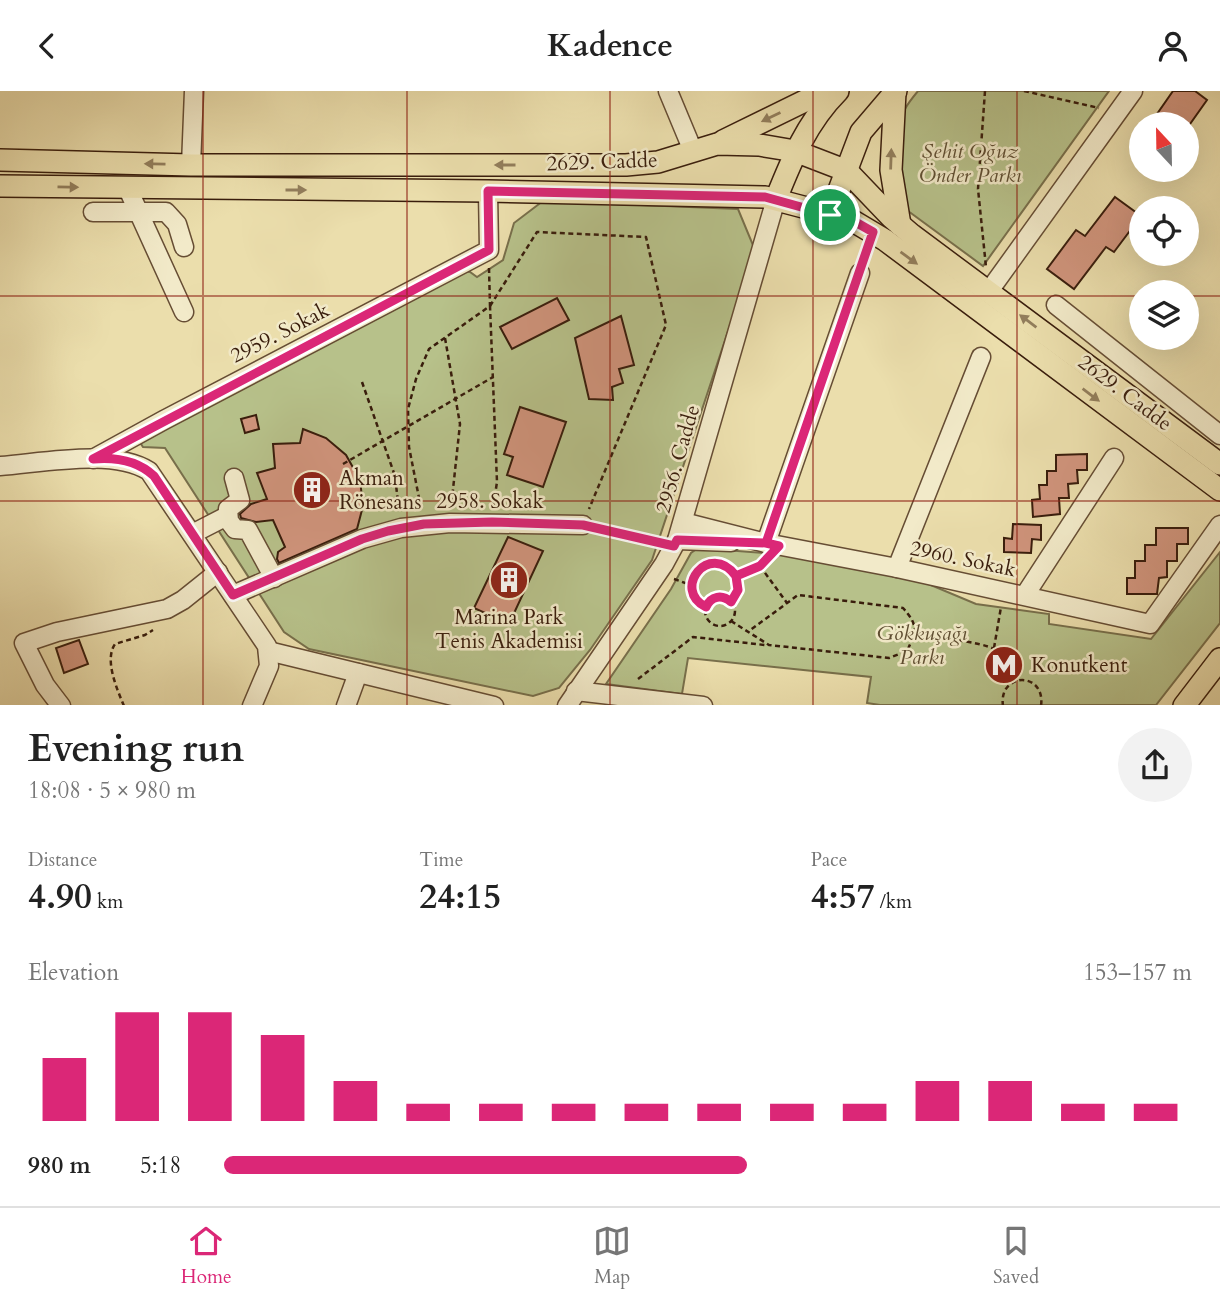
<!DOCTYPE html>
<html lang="en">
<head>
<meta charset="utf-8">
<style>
	:root { --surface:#fff; --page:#f2f2f2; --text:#222; --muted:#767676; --line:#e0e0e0; --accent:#db2777 }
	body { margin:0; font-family:Cardo,serif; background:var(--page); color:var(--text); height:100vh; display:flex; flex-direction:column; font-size:26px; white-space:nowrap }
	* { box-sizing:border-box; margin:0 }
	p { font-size:23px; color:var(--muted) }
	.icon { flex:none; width:38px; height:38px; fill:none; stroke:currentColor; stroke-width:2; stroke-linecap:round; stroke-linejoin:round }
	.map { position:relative; height:614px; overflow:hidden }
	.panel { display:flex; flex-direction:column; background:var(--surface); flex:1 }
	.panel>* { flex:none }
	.needle { width:46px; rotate:338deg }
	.tools { position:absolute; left:1129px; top:21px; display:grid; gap:14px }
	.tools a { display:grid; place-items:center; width:70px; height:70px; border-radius:50%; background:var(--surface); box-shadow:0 7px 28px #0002; font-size:35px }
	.pin { position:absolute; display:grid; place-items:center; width:60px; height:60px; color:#fff; margin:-30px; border:4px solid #fff; border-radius:50%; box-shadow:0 2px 7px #0007 }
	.round { display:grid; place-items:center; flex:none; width:74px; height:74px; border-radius:37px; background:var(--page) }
	.summary { display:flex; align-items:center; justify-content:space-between; height:119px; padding:0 28px }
	h1 { font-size:38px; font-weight:800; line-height:52px }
	.stats { display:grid; grid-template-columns:repeat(3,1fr); gap:10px; height:119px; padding:7px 28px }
	.stats div { display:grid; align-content:center }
	.stats b { font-size:35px; font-weight:800 }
	.stats small { font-size:19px; font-weight:400 }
	.stats p { font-size:19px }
	.chart { height:196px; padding:14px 28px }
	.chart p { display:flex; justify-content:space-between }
	.chart svg { width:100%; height:126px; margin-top:7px; stroke:var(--accent); stroke-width:6 }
	ul { padding:0 28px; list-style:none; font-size:23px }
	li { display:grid; grid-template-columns:112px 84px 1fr; align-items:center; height:52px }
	li i { height:18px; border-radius:9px; background:var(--accent) }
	header { display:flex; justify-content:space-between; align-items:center; height:91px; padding:0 28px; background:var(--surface); font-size:32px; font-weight:800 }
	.dock { display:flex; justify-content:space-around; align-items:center; height:98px; border-top:2px solid var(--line); background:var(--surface); font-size:19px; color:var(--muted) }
	.dock a { display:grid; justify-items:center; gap:4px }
	.dock .active { color:var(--accent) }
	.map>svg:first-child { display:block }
	.green { fill:#b7c18a; stroke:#786f4b; stroke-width:2 }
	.building { fill:#d0947c; stroke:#391d0c; stroke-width:2 }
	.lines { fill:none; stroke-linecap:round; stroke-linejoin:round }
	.minor-casing { stroke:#664d34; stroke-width:21 }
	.major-casing { stroke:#391d0c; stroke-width:24 }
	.path { stroke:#391d0c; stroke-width:2.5; stroke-dasharray:5 3.5; stroke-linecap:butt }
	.minor { stroke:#f2eac9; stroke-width:18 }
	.major { stroke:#ebdeac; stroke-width:21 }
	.oneway { fill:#927e5c }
	.route-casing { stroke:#fff; stroke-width:14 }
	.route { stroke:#db2777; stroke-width:9 }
	.grid { fill:none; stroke:#8f2418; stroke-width:2; stroke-opacity:0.55 }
	.labels { text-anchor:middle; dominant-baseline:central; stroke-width:5; stroke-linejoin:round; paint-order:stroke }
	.park-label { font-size:21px; font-style:italic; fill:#5f4e32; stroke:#f2eac9 }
	.street-label { font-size:21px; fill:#391d0c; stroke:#f2eac9 }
	.poi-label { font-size:21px; fill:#391d0c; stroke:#f2eac9; text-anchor:start }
</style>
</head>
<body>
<header><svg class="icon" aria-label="back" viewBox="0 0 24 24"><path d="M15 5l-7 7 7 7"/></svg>Kadence<svg class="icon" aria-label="person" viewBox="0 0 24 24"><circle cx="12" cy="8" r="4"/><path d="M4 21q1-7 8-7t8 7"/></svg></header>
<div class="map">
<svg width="1220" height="615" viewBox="0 0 1220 615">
	<rect width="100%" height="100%" fill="#ebdeac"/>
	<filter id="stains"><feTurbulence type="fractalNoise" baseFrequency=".00286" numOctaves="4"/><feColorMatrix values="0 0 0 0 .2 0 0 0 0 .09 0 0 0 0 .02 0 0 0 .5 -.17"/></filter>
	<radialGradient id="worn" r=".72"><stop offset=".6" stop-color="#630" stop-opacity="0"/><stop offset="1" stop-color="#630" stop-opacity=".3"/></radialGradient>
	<!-- green -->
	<g class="green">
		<path d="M918,0h191l-126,175 -79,-58c-4,-29 -10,-71 1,-99 3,-6 8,-12 13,-18z"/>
		<polygon points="543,110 738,118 755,159 652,469 590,559 559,597 533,605 309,558 284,541 165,357 143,356 139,350 459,179 470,181 477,186 503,169 514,132"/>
		<polygon points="698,457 802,465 907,484 976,513 1049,523 1049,533 1151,548 1220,461 1220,532 1156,614 880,614 867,612 871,586 688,567 682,603 606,593 671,498 691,462"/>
	</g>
	<!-- building -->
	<g class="building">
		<polygon points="1173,0 1195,0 1207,9 1190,33 1150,33"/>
		<polygon points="1115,106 1141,125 1114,161 1106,156 1074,198 1047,178 1076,139 1085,145"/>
		<polygon points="557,207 569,229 512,258 500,236"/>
		<polygon points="621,225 634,274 619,278 623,292 612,296 613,309 589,308 575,247"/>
		<polygon points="520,316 566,331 543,396 507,384 513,366 504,363"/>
		<polygon points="256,324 259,338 245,342 241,328"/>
		<polygon points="303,338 326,347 346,364 360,389 363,415 357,438 279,472 277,468 278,461 285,456 273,429 256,431 241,427 240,423 251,413 267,408 257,382 275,377 273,353 300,352"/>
		<polygon points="1087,363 1087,379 1077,379 1078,392 1068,393 1069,407 1059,407 1060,423 1033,426 1032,409 1040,408 1039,394 1047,394 1047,380 1056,380 1056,364"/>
		<polygon points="1013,433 1041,434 1041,449 1032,448 1031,462 1004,461 1004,447 1012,448"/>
		<polygon points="1156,437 1188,437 1188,453 1177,453 1177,470 1167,470 1167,486 1159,487 1157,503 1127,503 1127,487 1135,487 1135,470 1145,470 1145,454 1156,454"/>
		<polygon points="508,446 543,460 509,533 474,517"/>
		<polygon points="79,549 88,573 64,582 56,557"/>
	</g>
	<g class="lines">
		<!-- minor casing -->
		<g class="minor-casing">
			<g id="minor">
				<polyline points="668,0 693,60"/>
				<polyline points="191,74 194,0"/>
				<polyline points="128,98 184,221"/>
				<polyline points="93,121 166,121 177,133 184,156"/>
				<polyline points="989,200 1133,0"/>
				<polyline points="1056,214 1220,344"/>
				<polyline points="93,368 164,329 489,159 488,100"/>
				<path d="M0,375c42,-3 113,-18 149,5l118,175 2,20 -17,40"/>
				<polyline points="234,387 240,409 228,418 229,430 235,438 248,439 274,487"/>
				<polyline points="683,431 766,452 897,477 1150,533 1220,434"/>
				<polyline points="192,443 227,425"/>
				<polyline points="677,449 731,451"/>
				<polyline points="766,452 860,182"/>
				<polyline points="897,477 981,266"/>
				<polyline points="233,504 362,448 401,437 450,432 583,434"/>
				<polyline points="1025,504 1114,367"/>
				<polyline points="268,560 494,615"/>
				<polyline points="576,600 703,615"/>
				<polyline points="61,615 45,594 24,552 57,541 167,518 183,509 218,481"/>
				<polyline points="346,615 358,582"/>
				<polyline points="567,615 664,473 677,449 776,108"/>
			</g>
		</g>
		<!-- major casing -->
		<g class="major-casing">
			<g id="major">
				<polyline points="895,1 891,79 900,134"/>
				<polyline points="723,50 825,0"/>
				<polyline points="0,69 191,74 626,74 658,71 717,53 759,54 795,60 847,80 891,126 912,144 1220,373"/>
				<polyline points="0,95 488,100 765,106 830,123 843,124 885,149 1220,399"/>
				<path d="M776,108c16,-40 31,-77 62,-108"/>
				<polyline points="830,123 861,41 896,0"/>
				<polyline points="1184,615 1220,568"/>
			</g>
		</g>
		<!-- path -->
		<g class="path">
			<polyline points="985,0 978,98 986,176"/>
			<polyline points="1024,0 1099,17"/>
			<polyline points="489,177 490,215"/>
			<polyline points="490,215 537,141 646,146 666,234 589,418"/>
			<polyline points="445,247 460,333 451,417"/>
			<polyline points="362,291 395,385 399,420"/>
			<polyline points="343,373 493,286"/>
			<polyline points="421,417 409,356 408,318 416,288 429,258 490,215 497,391 493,417"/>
			<polyline points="597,437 659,451"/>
			<polyline points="760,475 787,512"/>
			<polyline points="736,485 760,475 766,468"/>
			<polyline points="674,488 691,494"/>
			<circle cx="720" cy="520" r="15"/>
			<path d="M706,516c-39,-18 11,-68 30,-31 4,10 1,19 -5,26"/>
			<path d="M731,530l38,24 120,13 18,-7c10,-21 11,-26 -4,-43l-105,-13 -49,36"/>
			<path d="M916,543c17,3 66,8 78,15 11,6 21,19 22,32"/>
			<polyline points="994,557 1001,516"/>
			<polyline points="638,588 693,546 765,554"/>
			<path d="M124,615c-7,-17 -20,-46 -9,-62l30,-9 8,-5"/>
			<path d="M1003,615c-5,-34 43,-35 38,0"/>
		</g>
		<!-- minor -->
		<use href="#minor" class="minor"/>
		<!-- major -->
		<use href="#major" class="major"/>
	</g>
	<!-- one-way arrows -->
	<defs><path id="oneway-solid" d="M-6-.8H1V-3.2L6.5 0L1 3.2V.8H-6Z" transform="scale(1.75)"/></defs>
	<g class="oneway">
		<use href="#oneway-solid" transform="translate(771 26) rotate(154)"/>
		<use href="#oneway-solid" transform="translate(891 68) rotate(-88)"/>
		<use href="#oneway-solid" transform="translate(155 73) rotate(-179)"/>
		<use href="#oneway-solid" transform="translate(505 74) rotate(-180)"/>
		<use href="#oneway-solid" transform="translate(68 96) rotate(1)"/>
		<use href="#oneway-solid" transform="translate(296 99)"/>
		<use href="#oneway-solid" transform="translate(909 167) rotate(36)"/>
		<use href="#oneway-solid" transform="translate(1028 230) rotate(-143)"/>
		<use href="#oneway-solid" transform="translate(1091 304) rotate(37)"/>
	</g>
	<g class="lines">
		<!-- route casing -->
		<g class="route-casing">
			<path id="route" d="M830,124l-65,-18 -277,-6 1,59 -396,209c22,-2 45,2 61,17l79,119 129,-56 26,-8 36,-7 68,-2 91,3 91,21 3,-6 89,3 13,3 -19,20 -24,10c-27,-36 -65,14 -30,31 5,-11 16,-13 25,-5l7,-12 -2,-14 24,-10 19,-20 -13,-3 107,-311 -30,-17h-13"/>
		</g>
		<!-- route -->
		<use href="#route" class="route"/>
	</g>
	<!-- grid -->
	<path class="grid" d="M203,0v615M407,0v615M610,0v615M813,0v615M1017,0v615M0,205h1141M1186,205h34M0,410h1220"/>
	<!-- icons -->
	<defs>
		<g id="building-disc" transform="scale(2.0125)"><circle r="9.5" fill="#8f2418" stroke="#f2eac9"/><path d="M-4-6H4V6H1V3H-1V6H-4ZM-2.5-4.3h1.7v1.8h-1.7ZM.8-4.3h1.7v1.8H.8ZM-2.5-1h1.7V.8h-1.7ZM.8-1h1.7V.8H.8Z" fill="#fff"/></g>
		<g id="metro-disc" transform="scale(2.0125)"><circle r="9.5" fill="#8f2418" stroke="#f2eac9"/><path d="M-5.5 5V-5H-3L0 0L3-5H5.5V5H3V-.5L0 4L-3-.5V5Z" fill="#fff"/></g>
	</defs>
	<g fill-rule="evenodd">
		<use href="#building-disc" x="312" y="399"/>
		<use href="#building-disc" x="509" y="489"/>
		<use href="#metro-disc" x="1004" y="574"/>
	</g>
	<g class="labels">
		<!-- park labels -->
		<g class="park-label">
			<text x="970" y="60">Şehit Oğuz<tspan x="970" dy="24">Önder Parkı</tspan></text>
			<text x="922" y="542">Gökkuşağı<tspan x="922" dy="24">Parkı</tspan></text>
		</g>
		<!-- street labels -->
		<g class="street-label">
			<text transform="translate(602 71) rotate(-2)">2629. Cadde</text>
			<text transform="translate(280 242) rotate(-27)">2959. Sokak</text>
			<text transform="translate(1125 302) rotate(37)">2629. Cadde</text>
			<text transform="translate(678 368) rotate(-74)">2956. Cadde</text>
			<text x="490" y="410">2958. Sokak</text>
			<text transform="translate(963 468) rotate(12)">2960. Sokak</text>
		</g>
		<!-- poi labels -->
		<g class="poi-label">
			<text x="339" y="387">Akman<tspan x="339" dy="24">Rönesans</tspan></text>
			<text x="509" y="526" text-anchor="middle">Marina Park<tspan x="509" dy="24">Tenis Akademisi</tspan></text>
			<text x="1031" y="574">Konutkent</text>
		</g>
	</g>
	<rect width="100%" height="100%" filter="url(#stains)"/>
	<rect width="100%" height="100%" fill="url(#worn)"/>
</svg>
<div class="tools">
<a><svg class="needle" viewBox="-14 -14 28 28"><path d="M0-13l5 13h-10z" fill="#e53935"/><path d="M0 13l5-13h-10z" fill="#767676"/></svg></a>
<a><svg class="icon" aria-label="locate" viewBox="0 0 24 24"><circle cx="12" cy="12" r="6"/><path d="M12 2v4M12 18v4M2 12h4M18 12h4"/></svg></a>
<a><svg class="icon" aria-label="layers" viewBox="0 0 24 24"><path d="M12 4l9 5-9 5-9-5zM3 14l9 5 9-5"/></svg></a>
</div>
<div class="pin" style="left:830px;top:124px;background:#1e9e55"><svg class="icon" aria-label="arrive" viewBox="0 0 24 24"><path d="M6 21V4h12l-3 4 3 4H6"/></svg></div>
</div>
<section class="panel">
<div class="summary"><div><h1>Evening run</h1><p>18:08 · 5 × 980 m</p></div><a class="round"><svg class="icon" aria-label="share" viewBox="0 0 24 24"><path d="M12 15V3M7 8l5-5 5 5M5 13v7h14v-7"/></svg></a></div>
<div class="stats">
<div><p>Distance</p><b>4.90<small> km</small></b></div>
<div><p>Time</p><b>24:15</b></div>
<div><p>Pace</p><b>4:57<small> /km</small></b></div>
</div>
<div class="chart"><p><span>Elevation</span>153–157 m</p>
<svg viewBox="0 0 160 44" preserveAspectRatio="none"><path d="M5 44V22M15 44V6M25 44V6M35 44V14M45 44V30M55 44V38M65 44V38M75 44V38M85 44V38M95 44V38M105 44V38M115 44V38M125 44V30M135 44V30M145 44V38M155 44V38"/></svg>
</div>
<ul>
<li><b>980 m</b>5:18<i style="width:54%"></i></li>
</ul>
</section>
<nav class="dock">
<a class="active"><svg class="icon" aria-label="home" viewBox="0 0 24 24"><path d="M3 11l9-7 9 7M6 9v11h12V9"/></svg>Home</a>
<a><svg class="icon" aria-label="map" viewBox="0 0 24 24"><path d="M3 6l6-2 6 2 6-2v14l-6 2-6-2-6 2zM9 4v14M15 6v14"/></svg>Map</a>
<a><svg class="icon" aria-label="saved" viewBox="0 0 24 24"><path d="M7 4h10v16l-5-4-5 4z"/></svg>Saved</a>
</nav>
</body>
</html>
